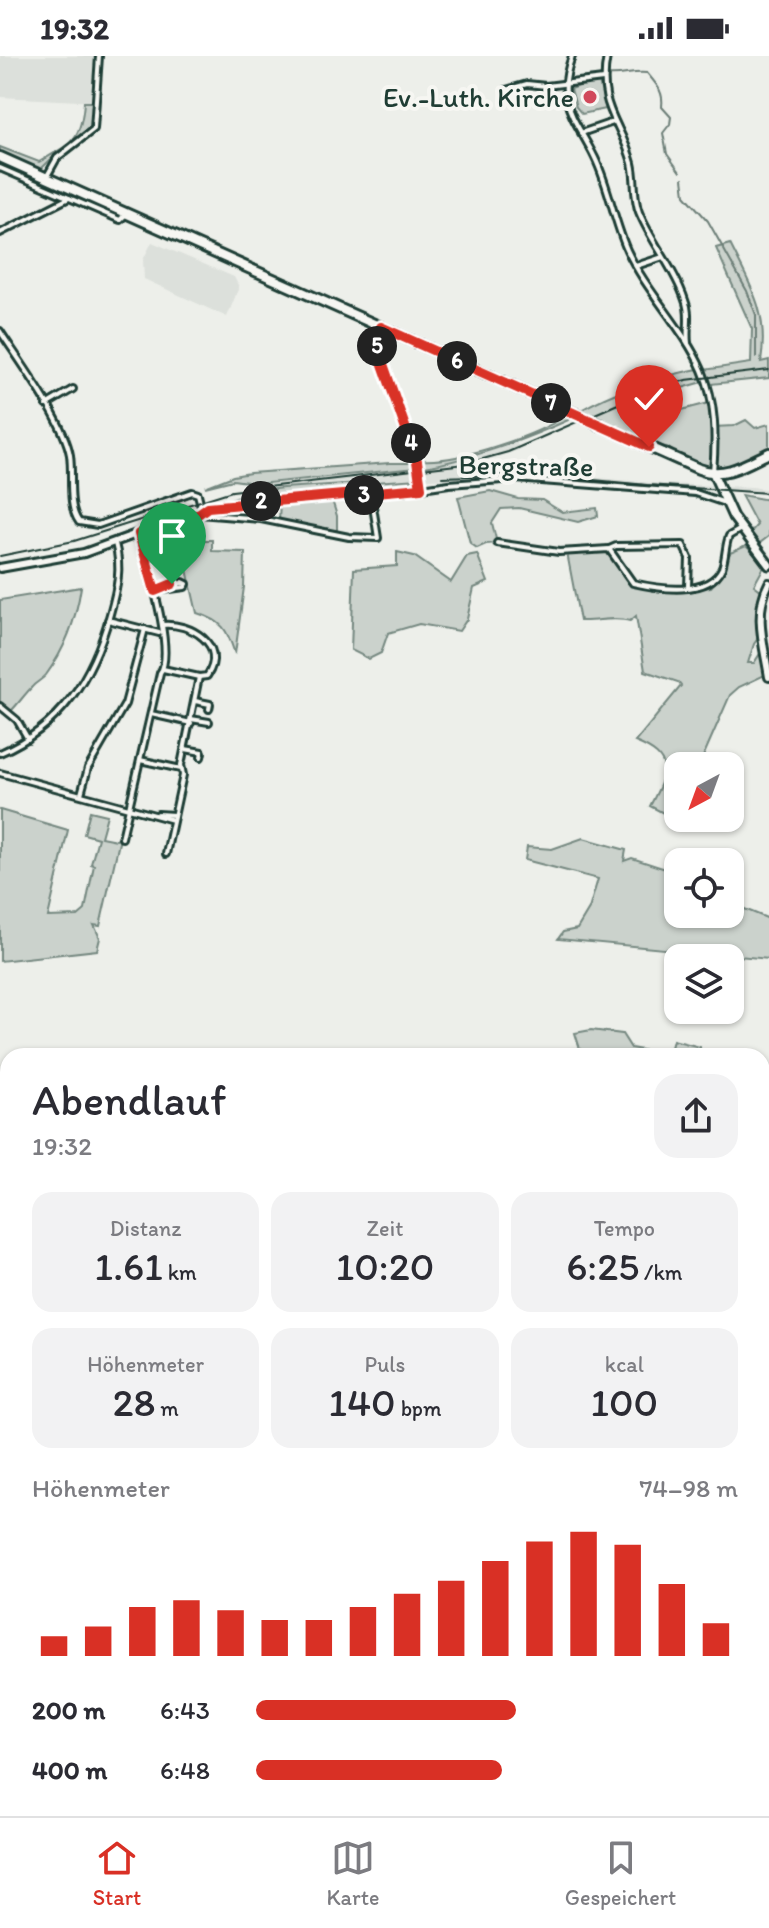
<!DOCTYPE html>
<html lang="de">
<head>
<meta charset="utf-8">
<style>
	:root { --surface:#fff; --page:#f2f2f3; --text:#2b2b33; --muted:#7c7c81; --line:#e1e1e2; --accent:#d93025 }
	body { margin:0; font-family:Itim,sans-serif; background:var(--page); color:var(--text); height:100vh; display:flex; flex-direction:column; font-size:30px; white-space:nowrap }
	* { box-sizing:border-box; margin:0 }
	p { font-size:26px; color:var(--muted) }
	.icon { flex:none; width:44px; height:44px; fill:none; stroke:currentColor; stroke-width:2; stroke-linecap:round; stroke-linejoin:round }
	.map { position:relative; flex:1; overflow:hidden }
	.details { position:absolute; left:0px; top:992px; width:770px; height:768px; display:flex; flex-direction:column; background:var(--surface); border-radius:24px 24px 0 0; box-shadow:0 2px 6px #0004 }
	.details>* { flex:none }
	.needle { width:52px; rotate:221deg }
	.tools { position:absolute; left:664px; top:696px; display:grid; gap:16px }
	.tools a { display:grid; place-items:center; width:80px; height:80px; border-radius:16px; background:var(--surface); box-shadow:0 2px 6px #0004; font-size:40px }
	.pin { position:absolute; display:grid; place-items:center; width:68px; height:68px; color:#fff; margin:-82px -34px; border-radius:50% 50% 50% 0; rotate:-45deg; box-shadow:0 0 8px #0007 }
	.pin .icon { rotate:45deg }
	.km { position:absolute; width:40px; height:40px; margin:-20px; border-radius:50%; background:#222; color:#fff; font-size:22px; line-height:40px; text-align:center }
	.round { display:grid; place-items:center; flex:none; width:84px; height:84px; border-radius:24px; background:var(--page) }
	.headline { display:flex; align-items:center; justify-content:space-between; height:136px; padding:0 32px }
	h1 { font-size:44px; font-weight:600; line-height:60px }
	.stats { display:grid; grid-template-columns:repeat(3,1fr); gap:12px; height:136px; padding:8px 32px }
	.stats div { display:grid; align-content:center; border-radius:20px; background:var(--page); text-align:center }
	.stats b { font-size:40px; font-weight:600 }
	.stats small { font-size:22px; font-weight:400 }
	.stats p { font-size:22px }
	.chart { height:224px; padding:16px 32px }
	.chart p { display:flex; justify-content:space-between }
	.chart svg { width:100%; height:144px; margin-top:8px; stroke:var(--accent); stroke-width:6 }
	ul { padding:0 32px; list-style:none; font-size:26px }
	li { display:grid; grid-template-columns:128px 96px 1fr; align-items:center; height:60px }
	li i { height:20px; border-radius:10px; background:var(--accent) }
	.status { display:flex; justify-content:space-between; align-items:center; height:56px; padding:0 40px; background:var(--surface); direction:ltr }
	.status svg { height:22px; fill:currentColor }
	.tabs { display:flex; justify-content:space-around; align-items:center; height:112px; border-top:2px solid var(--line); background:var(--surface); font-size:22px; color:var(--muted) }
	.tabs a { display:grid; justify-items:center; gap:4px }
	.tabs .current { color:var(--accent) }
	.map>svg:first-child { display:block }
	.built { fill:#dce0db }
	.green { fill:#cbd2cc; stroke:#758880; stroke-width:2 }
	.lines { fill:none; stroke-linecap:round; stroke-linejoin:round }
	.stream { stroke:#6c7e77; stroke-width:2 }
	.minor-casing { stroke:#1f3d34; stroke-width:10 }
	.tertiary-casing { stroke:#1f3d34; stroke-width:12 }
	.secondary-casing { stroke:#1f3d34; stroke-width:13 }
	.primary-casing { stroke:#1f3d34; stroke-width:14 }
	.motorway-casing { stroke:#1f3d34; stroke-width:17 }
	.minor { stroke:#f6f6f2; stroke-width:4 }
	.tertiary { stroke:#f6f6f2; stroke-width:6 }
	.secondary { stroke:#f6f6f2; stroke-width:7 }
	.primary { stroke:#f6f6f2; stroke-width:8 }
	.motorway { stroke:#f6f6f2; stroke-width:11 }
	.rail { stroke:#1f3d34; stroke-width:2 }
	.route-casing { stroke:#fff; stroke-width:16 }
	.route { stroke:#d93025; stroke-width:10 }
	.poi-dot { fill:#d1495b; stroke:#f6f6f2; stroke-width:3 }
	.labels { text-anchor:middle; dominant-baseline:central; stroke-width:8; stroke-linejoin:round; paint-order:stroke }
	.poi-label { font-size:28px; fill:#1f3d34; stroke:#f6f6f2; text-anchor:end }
	.street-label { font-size:28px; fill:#1f3d34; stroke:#f6f6f2 }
</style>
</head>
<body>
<div class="status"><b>19:32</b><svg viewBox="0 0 49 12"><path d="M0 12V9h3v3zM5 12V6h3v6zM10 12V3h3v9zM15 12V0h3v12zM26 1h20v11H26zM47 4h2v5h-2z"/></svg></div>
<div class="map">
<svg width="769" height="1760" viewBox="0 0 769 1760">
	<rect width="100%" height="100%" fill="#edefea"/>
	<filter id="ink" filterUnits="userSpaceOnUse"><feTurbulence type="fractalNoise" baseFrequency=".0125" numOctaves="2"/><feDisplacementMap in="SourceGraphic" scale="16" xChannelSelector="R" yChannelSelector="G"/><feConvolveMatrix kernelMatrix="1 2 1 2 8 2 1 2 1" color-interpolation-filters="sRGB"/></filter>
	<g filter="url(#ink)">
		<!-- built -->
		<g class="built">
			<polygon points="0,0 99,0 98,46 0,41"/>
			<polygon points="152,186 234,221 239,231 227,261 144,223 143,204"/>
			<polygon points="517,387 519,394 473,408 476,417 534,416 663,428 753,431 769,434 769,438 526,420 354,425 268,434 267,428 420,412 461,404"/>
		</g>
		<!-- green -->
		<g class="green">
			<polygon points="599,26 606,53 582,58 576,51 571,33 587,27"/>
			<path d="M84,46h14l-4,27 -44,31 -10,10 -40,-17v-6l39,15c32,-19 42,-20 45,-60z"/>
			<path d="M730,188c21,43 39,68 31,118l8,-2v18l-58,6 -7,-14 47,-7 1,-34 -36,-81z"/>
			<path d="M698,313l5,13 -35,10 6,20 35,-9 4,24 21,-1 12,-6 9,8 14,-4v26l-21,10 -31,9 -1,-5 -8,4 -27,-11 -14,-10 -11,-1 -59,-25 -18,-10c37,-21 77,-34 119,-42z"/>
			<path d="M568,358l7,3c-51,23 -99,41 -155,51l1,-8c35,3 118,-25 147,-46z"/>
			<polygon points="390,407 414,407 416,412 248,429 247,426 233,424 205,431 233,420 250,417"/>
			<polygon points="418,423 418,430 331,441 337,460 337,478 279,467 280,443 214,449 250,436 283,432"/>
			<polygon points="490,435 518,443 542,444 562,456 597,452 598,460 578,466 519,452 501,453 492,467 497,487 486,488 477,492 470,487 458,441"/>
			<polygon points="741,439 769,444 769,480 756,490 748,479 757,469"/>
			<path d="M193,484h19v11l33,1 -1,35 -9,67c-8,-25 -12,-33 -38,-41l-14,-61h9z"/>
			<path d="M746,490l19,19 -11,20 8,6 -5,18 2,28 -5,7 -6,19h6l7,-11 4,23 -26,12 -9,8 -31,71h-21v41l-7,10 -21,-11c17,-33 25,-48 -15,-64l46,-56 -3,-4 -33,-11 -9,-55 -6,5c-16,-5 -33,1 -50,0l-13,-68 37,-3c10,6 24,21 24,33l62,6 21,-2 10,-12 9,-22z"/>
			<polygon points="397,496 414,500 451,526 467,500 477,498 488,526 474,532 467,563 459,575 419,568 388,577 381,597 369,603 351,594 354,513 397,510"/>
			<path d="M81,531c-5,33 -15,61 -35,88 -4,5 -10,7 -14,12 -8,8 -13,16 -21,24l-11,-9v-102z"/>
			<polygon points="0,754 68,774 48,861 78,860 85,854 94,809 91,808 98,782 84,778 90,755 107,759 101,781 116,784 120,782 100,870 94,869 100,882 97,894 0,905"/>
			<polygon points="583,782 626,794 624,805 632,802 678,817 678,858 730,858 730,847 769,863 769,903 558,883 563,876 577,873 589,853 598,823 525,804 527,791 552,793"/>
			<polygon points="591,974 622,978 631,992 669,999 673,984 700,991 700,1000 599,1000 581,996 575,977"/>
		</g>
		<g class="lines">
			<!-- stream -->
			<g class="stream">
				<polyline points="601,17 604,0"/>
				<path d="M608,19c13,2 25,-4 39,-2 10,12 17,19 15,34l9,10 -1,7 -7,9 4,21 13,18"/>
				<polyline points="683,122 685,139 708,165 747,235 756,259 756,301"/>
				<polyline points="762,1334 769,1327"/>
				<polyline points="382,1752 383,1760"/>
				<polyline points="595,1760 601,1752"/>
			</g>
			<!-- minor casing -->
			<g class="minor-casing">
				<g id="minor">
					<path d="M572,0c-17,48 3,61 23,102 14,29 19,63 32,92 20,43 56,77 75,120 14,32 14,68 11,102"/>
					<path d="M607,0c-10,52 13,63 25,107 4,16 1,34 7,49 12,30 36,57 46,88 6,14 1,28 3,43"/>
					<polyline points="506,34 527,28 546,30 603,23"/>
					<polyline points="581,77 613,66"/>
					<polyline points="0,112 120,164 125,159"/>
					<polyline points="47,120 57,102 94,73 99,0"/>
					<polyline points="0,177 69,142"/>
					<polyline points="636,210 663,201"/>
					<path d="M0,275c20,31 64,90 70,124 3,20 -3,51 9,67l19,3 94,-33 6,2 4,16"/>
					<polyline points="46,349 73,333"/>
					<polyline points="422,432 449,428 516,423 695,437 725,447"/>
					<polyline points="199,458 261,463 349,481 378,482 371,438"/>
					<path d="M497,487l62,9 50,-3 24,34c26,6 76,14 89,-15 4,-11 3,-22 7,-32l12,-7"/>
					<polyline points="609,493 616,490 683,489 689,502 688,530"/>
					<polyline points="155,535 185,531 187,528 183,526 169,532"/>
					<polyline points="108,564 159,577"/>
					<path d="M162,569c28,-3 66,20 45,51l-8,1"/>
					<polyline points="163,613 199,621"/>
					<polyline points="195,645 210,648 209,653"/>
					<polyline points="0,650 17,664 28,683"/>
					<polyline points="151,658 191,667"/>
					<polyline points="191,663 209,666"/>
					<polyline points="185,693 202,696 201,701"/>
					<path d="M0,697c61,-26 93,-76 110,-139 7,-25 12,-45 5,-71"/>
					<polyline points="140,704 181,713"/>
					<polyline points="0,717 173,764"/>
					<polyline points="81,738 88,712 125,648 145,573"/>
					<polyline points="158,758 174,759"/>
					<path d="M122,782l38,-165c16,-21 -14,-112 -21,-139"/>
					<polyline points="166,798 183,719 181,709 199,621"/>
					<polyline points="762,1413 769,1403"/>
					<polyline points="0,1664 8,1698"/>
					<polyline points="15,1752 16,1760"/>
					<polyline points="657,1760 667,1752"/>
				</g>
			</g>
			<!-- tertiary casing -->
			<g class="tertiary-casing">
				<g id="tertiary">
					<polyline points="0,512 84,497 164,468 194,461 208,451 421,432 417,405 378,294 381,271"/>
					<path d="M769,527c-16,30 -5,62 0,94"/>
				</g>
			</g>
			<!-- secondary casing -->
			<g class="secondary-casing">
				<g id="secondary">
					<polyline points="713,417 733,461 769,509"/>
					<polyline points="0,1136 8,1138"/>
					<polyline points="762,1644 769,1628"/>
					<polyline points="461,1752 465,1760"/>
					<polyline points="721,1760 723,1752"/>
				</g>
			</g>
			<!-- primary casing -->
			<g class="primary-casing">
				<path id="primary" d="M0,101l699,312c26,10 47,-5 70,-16"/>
			</g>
			<!-- motorway casing -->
			<g class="motorway-casing">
				<g id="motorway">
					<polyline points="0,1273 8,1272"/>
					<polyline points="0,1282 8,1281"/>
					<polyline points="762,1304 769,1307"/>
					<polyline points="762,1313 769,1316"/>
				</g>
			</g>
			<!-- minor -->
			<use href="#minor" class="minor"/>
			<!-- tertiary -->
			<use href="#tertiary" class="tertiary"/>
			<!-- secondary -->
			<use href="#secondary" class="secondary"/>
			<!-- primary -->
			<use href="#primary" class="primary"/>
			<!-- motorway -->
			<use href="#motorway" class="motorway"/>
			<!-- rail -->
			<g class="rail">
				<polyline points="442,421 529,418 647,429 769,437"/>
				<polyline points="0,500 74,485 232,435 465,408 508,396 643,337 686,324 769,314"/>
				<polyline points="762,1602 769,1588"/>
				<polyline points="709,1760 711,1752"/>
			</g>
		</g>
	</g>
	<g class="lines" filter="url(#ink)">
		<!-- route casing -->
		<g class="route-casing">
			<polyline id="route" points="172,528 155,535 139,478 164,468 194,461 208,451 421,432 417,405 378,294 381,271 649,391"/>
		</g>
		<!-- route -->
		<use href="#route" class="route"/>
	</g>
	<!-- markers -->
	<circle class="poi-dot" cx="590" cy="41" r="8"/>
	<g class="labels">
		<!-- poi labels -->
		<g class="poi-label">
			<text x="574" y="41">Ev.-Luth. Kirche</text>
		</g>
		<!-- street labels -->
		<g class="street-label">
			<text transform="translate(526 409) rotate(1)">Bergstraße</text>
		</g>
	</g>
</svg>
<div class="tools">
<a><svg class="needle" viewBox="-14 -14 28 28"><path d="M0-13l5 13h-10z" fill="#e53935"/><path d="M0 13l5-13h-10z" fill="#7c7c81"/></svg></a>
<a><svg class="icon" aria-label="locate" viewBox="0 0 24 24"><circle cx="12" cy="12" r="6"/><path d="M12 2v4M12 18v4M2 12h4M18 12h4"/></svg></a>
<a><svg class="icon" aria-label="layers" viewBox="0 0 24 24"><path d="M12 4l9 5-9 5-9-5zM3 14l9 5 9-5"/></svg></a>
</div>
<div class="pin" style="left:172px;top:528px;background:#1e9e55"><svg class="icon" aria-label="arrive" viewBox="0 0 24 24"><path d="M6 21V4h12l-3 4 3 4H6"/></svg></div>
<div class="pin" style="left:649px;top:391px;background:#d93025"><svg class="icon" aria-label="check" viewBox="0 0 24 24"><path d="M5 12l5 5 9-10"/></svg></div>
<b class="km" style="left:261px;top:445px">2</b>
<b class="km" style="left:364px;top:439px">3</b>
<b class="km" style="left:411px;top:387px">4</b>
<b class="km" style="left:377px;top:290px">5</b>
<b class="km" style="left:457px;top:305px">6</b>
<b class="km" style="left:551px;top:347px">7</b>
<section class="details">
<div class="headline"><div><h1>Abendlauf</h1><p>19:32</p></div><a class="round"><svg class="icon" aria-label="share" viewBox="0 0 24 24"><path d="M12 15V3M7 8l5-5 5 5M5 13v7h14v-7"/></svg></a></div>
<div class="stats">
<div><p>Distanz</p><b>1.61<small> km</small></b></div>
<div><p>Zeit</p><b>10:20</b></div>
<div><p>Tempo</p><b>6:25<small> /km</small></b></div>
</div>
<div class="stats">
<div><p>Höhenmeter</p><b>28<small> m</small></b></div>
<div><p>Puls</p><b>140<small> bpm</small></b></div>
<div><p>kcal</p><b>100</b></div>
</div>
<div class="chart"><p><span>Höhenmeter</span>74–98 m</p>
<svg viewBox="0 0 160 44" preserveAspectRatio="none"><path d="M5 44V38M15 44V35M25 44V29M35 44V27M45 44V30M55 44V33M65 44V33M75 44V29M85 44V25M95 44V21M105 44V15M115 44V9M125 44V6M135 44V10M145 44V22M155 44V34"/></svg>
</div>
<ul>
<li><b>200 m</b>6:43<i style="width:54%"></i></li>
<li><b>400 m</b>6:48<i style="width:51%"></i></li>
</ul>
</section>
</div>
<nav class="tabs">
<a class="current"><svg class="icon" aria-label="home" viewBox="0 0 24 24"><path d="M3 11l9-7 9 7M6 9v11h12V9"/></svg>Start</a>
<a><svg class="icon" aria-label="map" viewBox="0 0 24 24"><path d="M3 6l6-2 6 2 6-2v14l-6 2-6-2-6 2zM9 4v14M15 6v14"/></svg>Karte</a>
<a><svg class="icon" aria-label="saved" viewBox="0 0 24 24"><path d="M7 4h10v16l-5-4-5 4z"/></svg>Gespeichert</a>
</nav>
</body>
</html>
